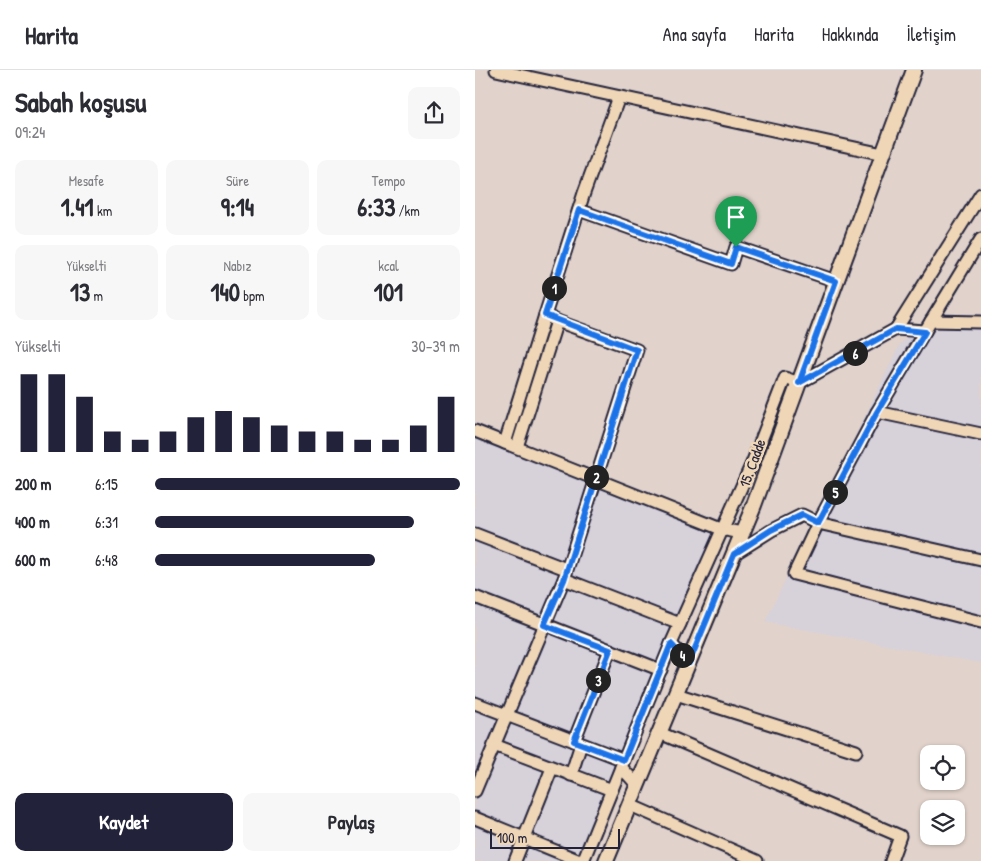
<!DOCTYPE html>
<html lang="tr">
<head>
<meta charset="utf-8">
<style>
	:root { --surface:#fff; --page:#f7f7f7; --text:#2b2b33; --muted:#7c7c81; --line:#e1e1e2; --accent:#22223b }
	body { margin:0; font-family:"Patrick Hand",sans-serif; background:var(--page); color:var(--text); height:100vh; display:flex; flex-direction:column; font-size:19px; white-space:nowrap }
	* { box-sizing:border-box; margin:0 }
	p { font-size:16px; color:var(--muted) }
	.icon { flex:none; width:28px; height:28px; fill:none; stroke:currentColor; stroke-width:2; stroke-linecap:round; stroke-linejoin:round }
	.map { position:relative; flex:1; overflow:hidden }
	.details { display:flex; flex-direction:column; background:var(--surface); width:475px }
	.details>* { flex:none }
	.fabs { position:absolute; left:445px; top:675px; display:grid; gap:10px }
	.fabs a { display:grid; place-items:center; width:45px; height:45px; border-radius:10px; background:var(--surface); box-shadow:0 1px 4px #0004; font-size:25px }
	.scale { position:absolute; left:15px; bottom:12px; width:130px; box-sizing:border-box; padding-left:5px; border:2px solid #22223b; border-top:0; font-size:14px; line-height:18px; white-space:nowrap; color:#22223b; -webkit-text-stroke:4px #efd6b6; paint-order:stroke }
	.pin { position:absolute; display:grid; place-items:center; width:42px; height:42px; color:#fff; margin:-51px -21px; border-radius:50% 50% 50% 0; rotate:-45deg; box-shadow:0 0 5px #0007 }
	.pin .icon { rotate:45deg }
	.km { position:absolute; width:25px; height:25px; margin:-12px; border-radius:50%; background:#222; color:#fff; font-size:14px; line-height:25px; text-align:center }
	.round { display:grid; place-items:center; flex:none; width:52px; height:52px; border-radius:10px; background:var(--page) }
	.overview { display:flex; align-items:center; justify-content:space-between; height:85px; padding:0 15px }
	h1 { font-size:28px; font-weight:700; line-height:38px }
	.metrics { display:grid; grid-template-columns:repeat(3,1fr); gap:8px; height:85px; padding:5px 15px }
	.metrics div { display:grid; align-content:center; border-radius:10px; background:var(--page); text-align:center }
	.metrics b { font-size:25px; font-weight:700 }
	.metrics small { font-size:14px; font-weight:400 }
	.metrics p { font-size:14px }
	.chart { height:140px; padding:10px 15px }
	.chart p { display:flex; justify-content:space-between }
	.chart svg { width:100%; height:90px; margin-top:5px; stroke:var(--accent); stroke-width:6 }
	.primary-button { display:flex; gap:10px; margin-top:auto; padding:10px 15px }
	.primary-button a { flex:1; height:58px; border-radius:10px; background:var(--accent); color:#fff; font-size:20px; font-weight:700; line-height:58px; text-align:center }
	.primary-button a+a { background:var(--page); color:var(--text) }
	ul { padding:0 15px; list-style:none; font-size:16px }
	li { display:grid; grid-template-columns:80px 60px 1fr; align-items:center; height:38px }
	li i { height:12px; border-radius:6px; background:var(--accent) }
	header { display:flex; align-items:center; gap:30px; box-sizing:border-box; height:70px; padding:0 25px; background:var(--surface); border-bottom:1px solid var(--line) }
	header strong { font-size:24px }
	nav { display:flex; gap:28px; margin-inline-start:auto; font-size:18px }
	main { display:flex; flex:1; min-height:0 }
	.map>svg:first-child { display:block }
	.built { fill:#d7d1da }
	.lines { fill:none; stroke-linecap:round; stroke-linejoin:round }
	.minor-casing { stroke:#22223b; stroke-width:15 }
	.major-casing { stroke:#22223b; stroke-width:18 }
	.minor { stroke:#efd6b6; stroke-width:11 }
	.major { stroke:#efd6b6; stroke-width:14 }
	.route-casing { stroke:#fff; stroke-width:10 }
	.route { stroke:#1a73e8; stroke-width:6 }
	.labels { text-anchor:middle; dominant-baseline:central; stroke-width:5; stroke-linejoin:round; paint-order:stroke }
	.street-label { font-size:15px; fill:#22223b; stroke:#efd6b6 }
</style>
</head>
<body>
<header>
<strong>Harita</strong>
<nav><a>Ana sayfa</a><a>Harita</a><a>Hakkında</a><a>İletişim</a></nav>
</header>
<main>
<section class="details">
<div class="overview"><div><h1>Sabah koşusu</h1><p>09:24</p></div><a class="round"><svg class="icon" aria-label="share" viewBox="0 0 24 24"><path d="M12 15V3M7 8l5-5 5 5M5 13v7h14v-7"/></svg></a></div>
<div class="metrics">
<div><p>Mesafe</p><b>1.41<small> km</small></b></div>
<div><p>Süre</p><b>9:14</b></div>
<div><p>Tempo</p><b>6:33<small> /km</small></b></div>
</div>
<div class="metrics">
<div><p>Yükselti</p><b>13<small> m</small></b></div>
<div><p>Nabız</p><b>140<small> bpm</small></b></div>
<div><p>kcal</p><b>101</b></div>
</div>
<div class="chart"><p><span>Yükselti</span>30–39 m</p>
<svg viewBox="0 0 160 44" preserveAspectRatio="none"><path d="M5 44V6M15 44V6M25 44V17M35 44V34M45 44V38M55 44V34M65 44V27M75 44V24M85 44V27M95 44V31M105 44V34M115 44V34M125 44V38M135 44V38M145 44V31M155 44V17"/></svg>
</div>
<ul>
<li><b>200 m</b>6:15<i style="width:100%"></i></li>
<li><b>400 m</b>6:31<i style="width:85%"></i></li>
<li><b>600 m</b>6:48<i style="width:72%"></i></li>
</ul>
<div class="primary-button"><a>Kaydet</a><a>Paylaş</a></div>
</section>
<div class="map">
<svg width="506" height="791" viewBox="0 0 506 791">
	<rect width="100%" height="100%" fill="#e1d3cb"/>
	<filter id="ink" filterUnits="userSpaceOnUse"><feTurbulence type="fractalNoise" baseFrequency=".02" numOctaves="2"/><feDisplacementMap in="SourceGraphic" scale="10" xChannelSelector="R" yChannelSelector="G"/><feConvolveMatrix kernelMatrix="1 2 1 2 8 2 1 2 1" color-interpolation-filters="sRGB"/></filter>
	<g filter="url(#ink)">
		<!-- built -->
		<g class="built">
			<polygon points="461,243 506,245 506,593 290,552 425,274"/>
			<polygon points="0,357 251,456 112,791 0,791"/>
		</g>
		<g class="lines">
			<!-- minor casing -->
			<g class="minor-casing">
				<g id="minor">
					<polyline points="21,0 408,84"/>
					<polyline points="104,140 256,194 261,177 361,211"/>
					<polyline points="82,251 70,245 109,123 144,27"/>
					<polyline points="456,251 506,252"/>
					<polyline points="421,259 506,124"/>
					<polyline points="402,342 506,364"/>
					<polyline points="0,361 246,459 267,463"/>
					<polyline points="30,373 70,245"/>
					<polyline points="0,464 91,499"/>
					<polyline points="259,484 297,460 327,445 343,453 402,342 450,261"/>
					<polyline points="506,490 343,453 319,504 506,552"/>
					<polyline points="89,509 205,554"/>
					<polyline points="0,527 186,600"/>
					<polyline points="196,574 214,593"/>
					<polyline points="201,624 381,681"/>
					<polyline points="0,633 149,690"/>
					<polyline points="185,663 425,766 416,791"/>
					<polyline points="99,671 135,580"/>
					<polyline points="19,675 137,720"/>
					<polyline points="146,697 163,716"/>
					<polyline points="96,705 106,674"/>
					<polyline points="0,721 89,509 162,280 82,251 42,377"/>
					<polyline points="155,735 282,791"/>
					<polyline points="0,748 105,791"/>
					<polyline points="40,791 77,698"/>
					<polyline points="108,791 196,574 278,391 310,308 324,313 421,259 450,261 506,169"/>
				</g>
			</g>
			<!-- major casing -->
			<g class="major-casing">
				<polyline id="major" points="131,791 279,435 439,0"/>
			</g>
			<!-- minor -->
			<use href="#minor" class="minor"/>
			<!-- major -->
			<use href="#major" class="major"/>
		</g>
	</g>
	<g class="lines" filter="url(#ink)">
		<!-- route casing -->
		<g class="route-casing">
			<polygon id="route" points="104,140 256,194 261,177 361,211 324,313 421,259 450,262 402,342 343,453 327,445 296,460 259,484 214,593 196,574 149,690 99,671 135,580 69,555 89,510 162,280 70,245"/>
		</g>
		<!-- route -->
		<use href="#route" class="route"/>
	</g>
	<g class="labels">
		<!-- street labels -->
		<g class="street-label">
			<text transform="translate(277 393) rotate(-70)">15. Cadde</text>
		</g>
	</g>
</svg>
<div class="fabs">
<a><svg class="icon" aria-label="locate" viewBox="0 0 24 24"><circle cx="12" cy="12" r="6"/><path d="M12 2v4M12 18v4M2 12h4M18 12h4"/></svg></a>
<a><svg class="icon" aria-label="layers" viewBox="0 0 24 24"><path d="M12 4l9 5-9 5-9-5zM3 14l9 5 9-5"/></svg></a>
</div>
<div class="scale">100 m</div>
<div class="pin" style="left:261px;top:177px;background:#1e9e55"><svg class="icon" aria-label="arrive" viewBox="0 0 24 24"><path d="M6 21V4h12l-3 4 3 4H6"/></svg></div>
<b class="km" style="left:79px;top:218px">1</b>
<b class="km" style="left:121px;top:407px">2</b>
<b class="km" style="left:123px;top:610px">3</b>
<b class="km" style="left:207px;top:585px">4</b>
<b class="km" style="left:360px;top:422px">5</b>
<b class="km" style="left:380px;top:283px">6</b>
</div>
</main>
</body>
</html>
